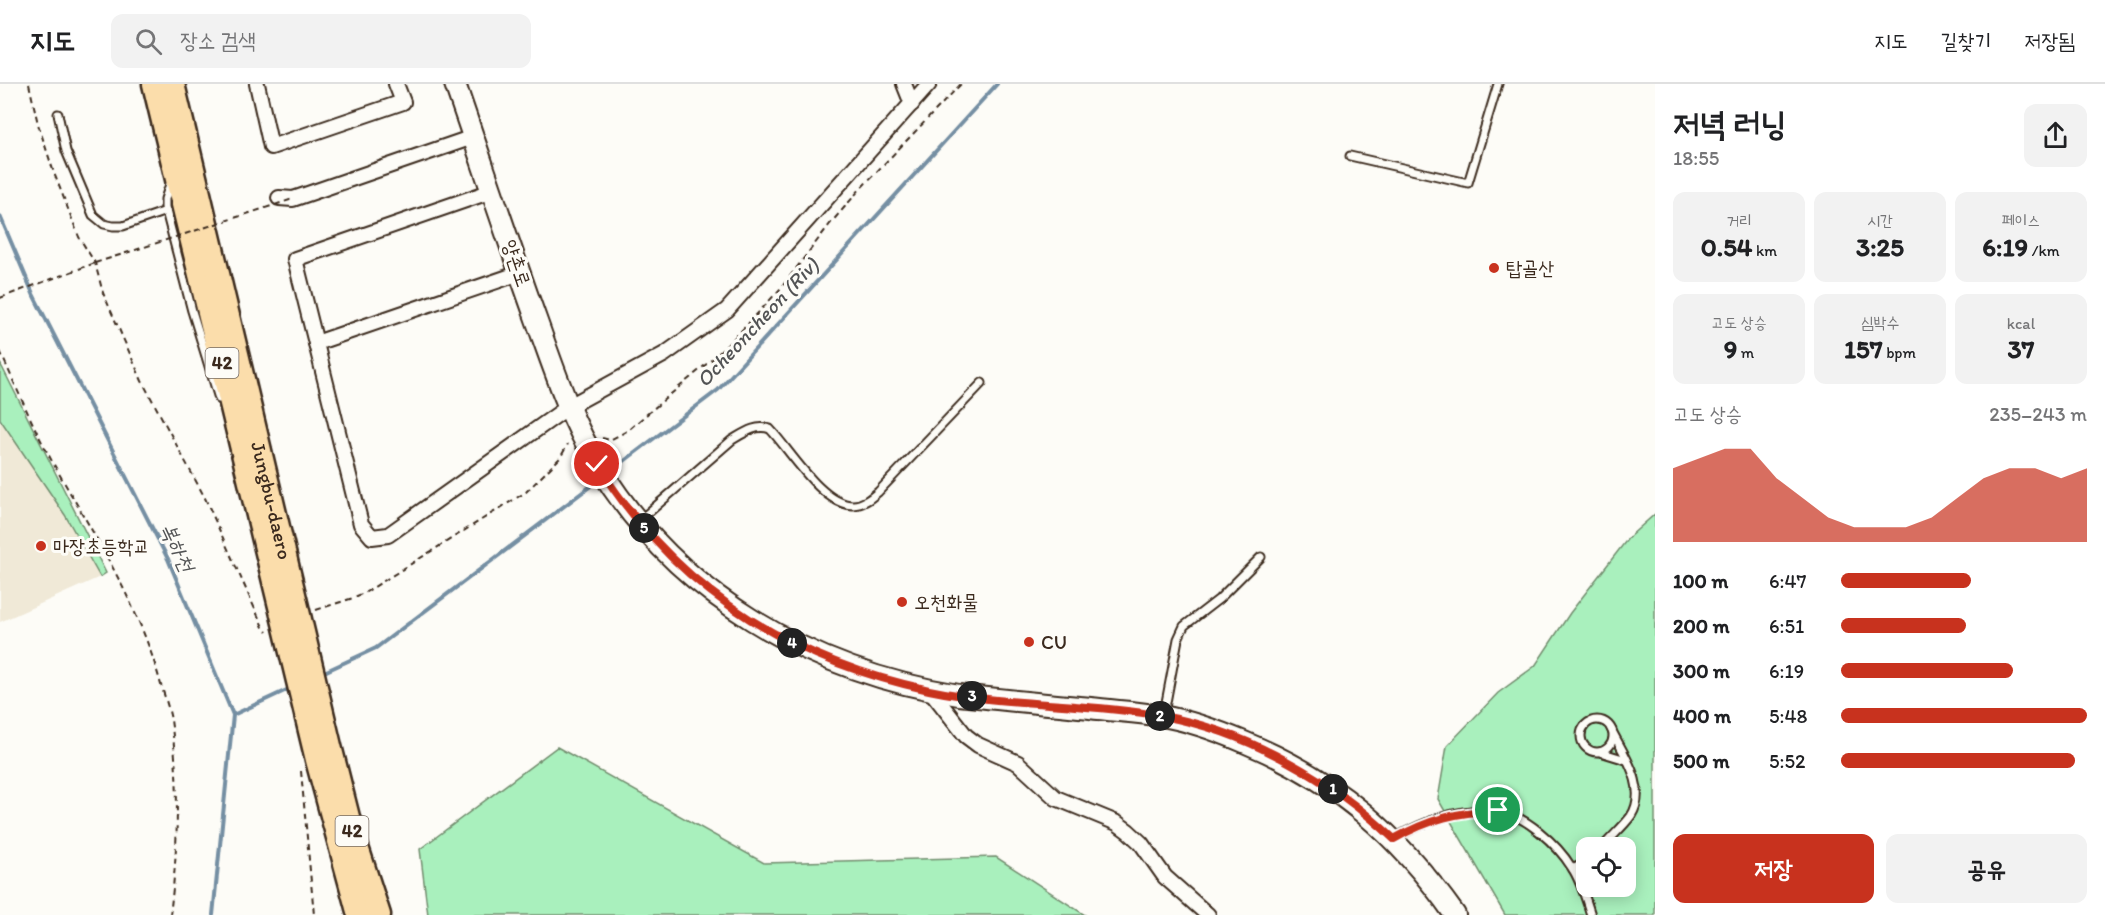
<!DOCTYPE html>
<html lang="ko">
<head>
<meta charset="utf-8">
<style>
	:root { --surface:#fff; --page:#f2f2f2; --text:#202124; --muted:#757577; --line:#e0e0e0; --accent:#c8321e }
	body { margin:0; font-family:Itim,"Poor Story",sans-serif; background:var(--page); color:var(--text); height:100vh; display:flex; flex-direction:column; font-size:22px; white-space:nowrap }
	* { box-sizing:border-box; margin:0 }
	p { font-size:20px; color:var(--muted) }
	.icon { flex:none; width:33px; height:33px; fill:none; stroke:currentColor; stroke-width:2; stroke-linecap:round; stroke-linejoin:round }
	.map { position:relative; flex:1; overflow:hidden }
	.side { display:flex; flex-direction:column; background:var(--surface); width:450px }
	.side>* { flex:none }
	.buttons { position:absolute; left:1576px; top:753px; display:grid; gap:12px }
	.buttons a { display:grid; place-items:center; width:60px; height:60px; border-radius:12px; background:var(--surface); box-shadow:0 3px 15px #0003; font-size:30px }
	.pin { position:absolute; display:grid; place-items:center; width:51px; height:51px; color:#fff; margin:-26px; border:3px solid #fff; border-radius:50%; box-shadow:0 2px 6px #0007 }
	.km { position:absolute; width:30px; height:30px; margin:-15px; border-radius:50%; background:#222; color:#fff; font-size:16px; line-height:30px; text-align:center }
	.round { display:grid; place-items:center; flex:none; width:63px; height:63px; border-radius:12px; background:var(--page) }
	.summary { display:flex; align-items:center; justify-content:space-between; height:102px; padding:0 18px }
	h1 { font-size:33px; font-weight:800; line-height:45px }
	.stats { display:grid; grid-template-columns:repeat(3,1fr); gap:9px; height:102px; padding:6px 18px }
	.stats div { display:grid; align-content:center; border-radius:12px; background:var(--page); text-align:center }
	.stats b { font-size:26px; font-weight:800 }
	.stats small { font-size:16px; font-weight:400 }
	.stats p { font-size:16px }
	.chart { height:168px; padding:12px 18px }
	.chart p { display:flex; justify-content:space-between }
	.chart svg { width:100%; height:108px; margin-top:6px; fill:var(--accent); opacity:.7 }
	.action { display:flex; gap:12px; margin-top:auto; padding:12px 18px }
	.action a { flex:1; height:69px; border-radius:12px; background:var(--accent); color:#fff; font-size:24px; font-weight:800; line-height:69px; text-align:center }
	.action a+a { background:var(--page); color:var(--text) }
	ul { padding:0 18px; list-style:none; font-size:20px }
	li { display:grid; grid-template-columns:96px 72px 1fr; align-items:center; height:45px }
	li i { height:15px; border-radius:8px; background:var(--accent) }
	header { display:flex; align-items:center; gap:36px; box-sizing:border-box; height:84px; padding:0 30px; background:var(--surface); border-bottom:2px solid var(--line) }
	header strong { font-size:28px }
	nav { display:flex; gap:33px; margin-inline-start:auto; font-size:21px }
	.search { width:420px; height:54px; background:var(--page); display:flex; align-items:center; gap:15px; box-sizing:border-box; padding:0 21px; border-radius:12px; color:var(--muted); font-size:22px }
	main { display:flex; flex:1; min-height:0 }
	.map>svg:first-child { display:block }
	.built { fill:#f0e9d7 }
	.green { fill:#a9f0bd; stroke:#728d6e; stroke-width:1.5; fill-rule:evenodd }
	.lines { fill:none; stroke-linecap:round; stroke-linejoin:round }
	.stream { stroke:#758fa3; stroke-width:4 }
	.lane-casing { stroke:#3b2a1e; stroke-width:11 }
	.street-casing { stroke:#3b2a1e; stroke-width:18 }
	.secondary-casing { stroke:#3b2a1e; stroke-width:24 }
	.primary-casing { stroke:#3b2a1e; stroke-width:27 }
	.path { stroke:#3b2a1e; stroke-width:2; stroke-dasharray:6 4.5; stroke-linecap:butt }
	.lane { stroke:#fdfcf7; stroke-width:7 }
	.street { stroke:#fdfcf7; stroke-width:14 }
	.secondary { stroke:#fdfcf7; stroke-width:20 }
	.primary { stroke:#fbddab; stroke-width:22 }
	.path-bridge { stroke:#3b2a1e; stroke-width:2; stroke-dasharray:6 4.5; stroke-linecap:butt }
	.route-casing { stroke:#fff; stroke-width:12 }
	.route { stroke:#c8321e; stroke-width:8 }
	.poi-dot { fill:#c8321e; stroke:#fdfcf7; stroke-width:2 }
	.labels { text-anchor:middle; dominant-baseline:central; stroke-width:6; stroke-linejoin:round; paint-order:stroke }
	.shield { fill:#fdfcf7; stroke:#75695f; stroke-width:1.5 }
	.shield-label { font-size:18px; font-weight:bold; fill:#3b2a1e }
	.street-label { font-size:20px; fill:#3b2a1e; stroke:#fdfcf7 }
	.poi-label { font-size:20px; fill:#3b2a1e; stroke:#fdfcf7; text-anchor:start }
	.water-label { font-size:21px; font-style:italic; fill:#535455; stroke:#fdfcf7 }
</style>
</head>
<body>
<header>
<strong>지도</strong>
<div class="search"><svg class="icon" aria-label="search" viewBox="0 0 24 24"><circle cx="10" cy="10" r="6"/><path d="M15 15l6 6"/></svg>장소 검색</div>
<nav><a>지도</a><a>길찾기</a><a>저장됨</a></nav>
</header>
<main>
<div class="map">
<svg width="1655" height="831" viewBox="0 0 1655 831">
	<rect width="100%" height="100%" fill="#fdfcf7"/>
	<filter id="ink" filterUnits="userSpaceOnUse"><feTurbulence type="fractalNoise" baseFrequency=".0167" numOctaves="2"/><feDisplacementMap in="SourceGraphic" scale="12" xChannelSelector="R" yChannelSelector="G"/><feConvolveMatrix kernelMatrix="1 2 1 2 8 2 1 2 1" color-interpolation-filters="sRGB"/></filter>
	<g filter="url(#ink)">
		<!-- built -->
		<polygon class="built" points="0,335 65,431 100,493 0,538"/>
		<!-- green -->
		<g class="green">
			<polygon points="0,279 106,489 100,493 65,431 0,335"/>
			<path d="M1655,430v401h-150l-67,-116 9,-53 51,-53 37,-27 35,-53 59,-76zM1587,764h39v38h-39z"/>
			<polygon points="557,663 764,779 996,773 1085,831 428,831 420,765"/>
		</g>
		<g class="lines">
			<!-- stream -->
			<g class="stream">
				<polyline points="0,132 34,212 168,475 233,631 213,831"/>
				<polyline points="611,387 718,306 997,0"/>
				<polyline points="322,589 376,564 600,395"/>
				<polyline points="233,631 291,604"/>
			</g>
			<!-- lane casing -->
			<g class="lane-casing">
				<g id="lane">
					<polyline points="58,30 66,67 93,131 104,140 113,142 123,142 166,127"/>
					<polyline points="1350,72 1468,99 1498,0"/>
					<polyline points="170,100 165,115 165,123 192,227 219,315"/>
					<path d="M640,436l92,-80c12,-7 24,-16 38,-11 20,21 52,76 83,76 10,0 18,-7 25,-13l104,-109"/>
					<polyline points="1164,629 1178,555 1184,542 1219,515 1261,473"/>
					<circle cx="1597" cy="652" r="16"/>
					<polyline points="1600,668 1626,676"/>
					<path d="M1395,754c30,-17 66,-31 101,-27 28,2 62,34 76,57 9,13 14,32 19,47"/>
					<path d="M1602,764c9,-11 21,-21 29,-32 18,-28 -7,-61 -20,-87"/>
					<polyline points="1573,785 1587,777"/>
				</g>
			</g>
			<!-- street casing -->
			<g class="street-casing">
				<g id="street">
					<polyline points="257,0 271,63 403,18 396,0"/>
					<polyline points="904,0 912,20"/>
					<polyline points="492,107 295,175 361,440 372,453 388,451 568,323 665,270 727,226 929,0"/>
					<polyline points="279,114 293,115 473,53"/>
					<polyline points="316,259 520,189"/>
					<polyline points="930,606 966,652 978,661 1018,679 1056,714 1117,739 1128,747 1141,759 1165,793 1208,831"/>
				</g>
			</g>
			<!-- secondary casing -->
			<g class="secondary-casing">
				<path id="secondary" d="M455,0c27,78 53,157 81,235 18,50 34,100 62,146 78,130 214,207 361,230 44,5 88,9 131,13 24,3 49,4 72,8 29,5 56,15 82,26 92,38 154,92 211,173"/>
			</g>
			<!-- primary casing -->
			<g class="primary-casing">
				<g id="primary">
					<polyline points="154,0 317,676 359,831"/>
					<path id="s1" d="M173,0l157,662 21,83 28,86"/>
				</g>
			</g>
			<!-- path -->
			<g class="path">
				<polyline points="29,0 38,40 54,89 79,153 95,179 103,209 142,297 205,414 263,543 267,548"/>
				<polyline points="0,214 95,179"/>
				<path d="M0,267c18,40 35,81 57,119 40,70 83,136 104,215 4,12 8,24 10,35 9,64 7,131 -1,195"/>
				<polyline points="602,354 610,356 627,347 716,272 746,242 781,204 830,140 861,104 961,0"/>
				<polyline points="316,526 350,515 366,508 526,408 560,374 568,360"/>
				<polyline points="301,687 314,831"/>
			</g>
			<!-- lane -->
			<use href="#lane" class="lane"/>
			<!-- street -->
			<use href="#street" class="street"/>
			<!-- secondary -->
			<use href="#secondary" class="secondary"/>
			<!-- primary -->
			<use href="#primary" class="primary"/>
			<!-- path-bridge -->
			<polyline class="path-bridge" points="95,179 293,115"/>
		</g>
	</g>
	<g class="lines" filter="url(#ink)">
		<!-- route casing -->
		<g class="route-casing">
			<path id="route" d="M597,380c77,123 191,196 332,226 76,16 156,12 233,26 85,15 170,64 232,123 35,-20 64,-27 104,-29"/>
		</g>
		<!-- route -->
		<use href="#route" class="route"/>
	</g>
	<!-- markers -->
	<g class="poi-dot">
		<circle cx="1494" cy="184" r="6"/>
		<circle cx="41" cy="462" r="6"/>
		<circle cx="902" cy="518" r="6"/>
		<circle cx="1029" cy="558" r="6"/>
	</g>
	<g class="labels">
		<!-- shield labels -->
		<g class="shield">
			<rect x="205.5" y="264" width="33" height="30" rx="4.5"/>
			<rect x="335.5" y="732" width="33" height="30" rx="4.5"/>
		</g>
		<g class="shield-label">
			<text x="222" y="279">42</text>
			<text x="352" y="747">42</text>
		</g>
		<!-- street labels -->
		<g class="street-label">
			<text transform="translate(517 179) rotate(71)">양촌로</text>
			<text stroke="none"><textPath href="#s1" startOffset="428">Jungbu-daero</textPath></text>
		</g>
		<!-- poi labels -->
		<g class="poi-label">
			<text x="1506" y="184">탑골산</text>
			<text x="53" y="462">마장초등학교</text>
			<text x="914" y="518">오천화물</text>
			<text x="1041" y="558">CU</text>
		</g>
		<!-- water labels -->
		<g class="water-label">
			<text transform="translate(757 238) rotate(-47)">Ocheoncheon (Riv)</text>
			<text transform="translate(178 463) rotate(65)">복하천</text>
		</g>
	</g>
</svg>
<div class="buttons">
<a><svg class="icon" aria-label="locate" viewBox="0 0 24 24"><circle cx="12" cy="12" r="6"/><path d="M12 2v4M12 18v4M2 12h4M18 12h4"/></svg></a>
</div>
<div class="pin" style="left:1498px;top:726px;background:#1e9e55"><svg class="icon" aria-label="arrive" viewBox="0 0 24 24"><path d="M6 21V4h12l-3 4 3 4H6"/></svg></div>
<div class="pin" style="left:597px;top:380px;background:#d93025"><svg class="icon" aria-label="check" viewBox="0 0 24 24"><path d="M5 12l5 5 9-10"/></svg></div>
<b class="km" style="left:1333px;top:705px">1</b>
<b class="km" style="left:1160px;top:632px">2</b>
<b class="km" style="left:972px;top:612px">3</b>
<b class="km" style="left:792px;top:559px">4</b>
<b class="km" style="left:644px;top:444px">5</b>
</div>
<section class="side">
<div class="summary"><div><h1>저녁 러닝</h1><p>18:55</p></div><a class="round"><svg class="icon" aria-label="share" viewBox="0 0 24 24"><path d="M12 15V3M7 8l5-5 5 5M5 13v7h14v-7"/></svg></a></div>
<div class="stats">
<div><p>거리</p><b>0.54<small> km</small></b></div>
<div><p>시간</p><b>3:25</b></div>
<div><p>페이스</p><b>6:19<small> /km</small></b></div>
</div>
<div class="stats">
<div><p>고도 상승</p><b>9<small> m</small></b></div>
<div><p>심박수</p><b>157<small> bpm</small></b></div>
<div><p>kcal</p><b>37</b></div>
</div>
<div class="chart"><p><span>고도 상승</span>235–243 m</p>
<svg viewBox="0 0 160 44" preserveAspectRatio="none"><path d="M0 44V14L10 10L20 6L30 6L40 18L50 26L60 34L70 38L80 38L90 38L100 34L110 26L120 18L130 14L140 14L150 18L160 14V44z"/></svg>
</div>
<ul>
<li><b>100 m</b>6:47<i style="width:53%"></i></li>
<li><b>200 m</b>6:51<i style="width:51%"></i></li>
<li><b>300 m</b>6:19<i style="width:70%"></i></li>
<li><b>400 m</b>5:48<i style="width:100%"></i></li>
<li><b>500 m</b>5:52<i style="width:95%"></i></li>
</ul>
<div class="action"><a>저장</a><a>공유</a></div>
</section>
</main>
</body>
</html>
